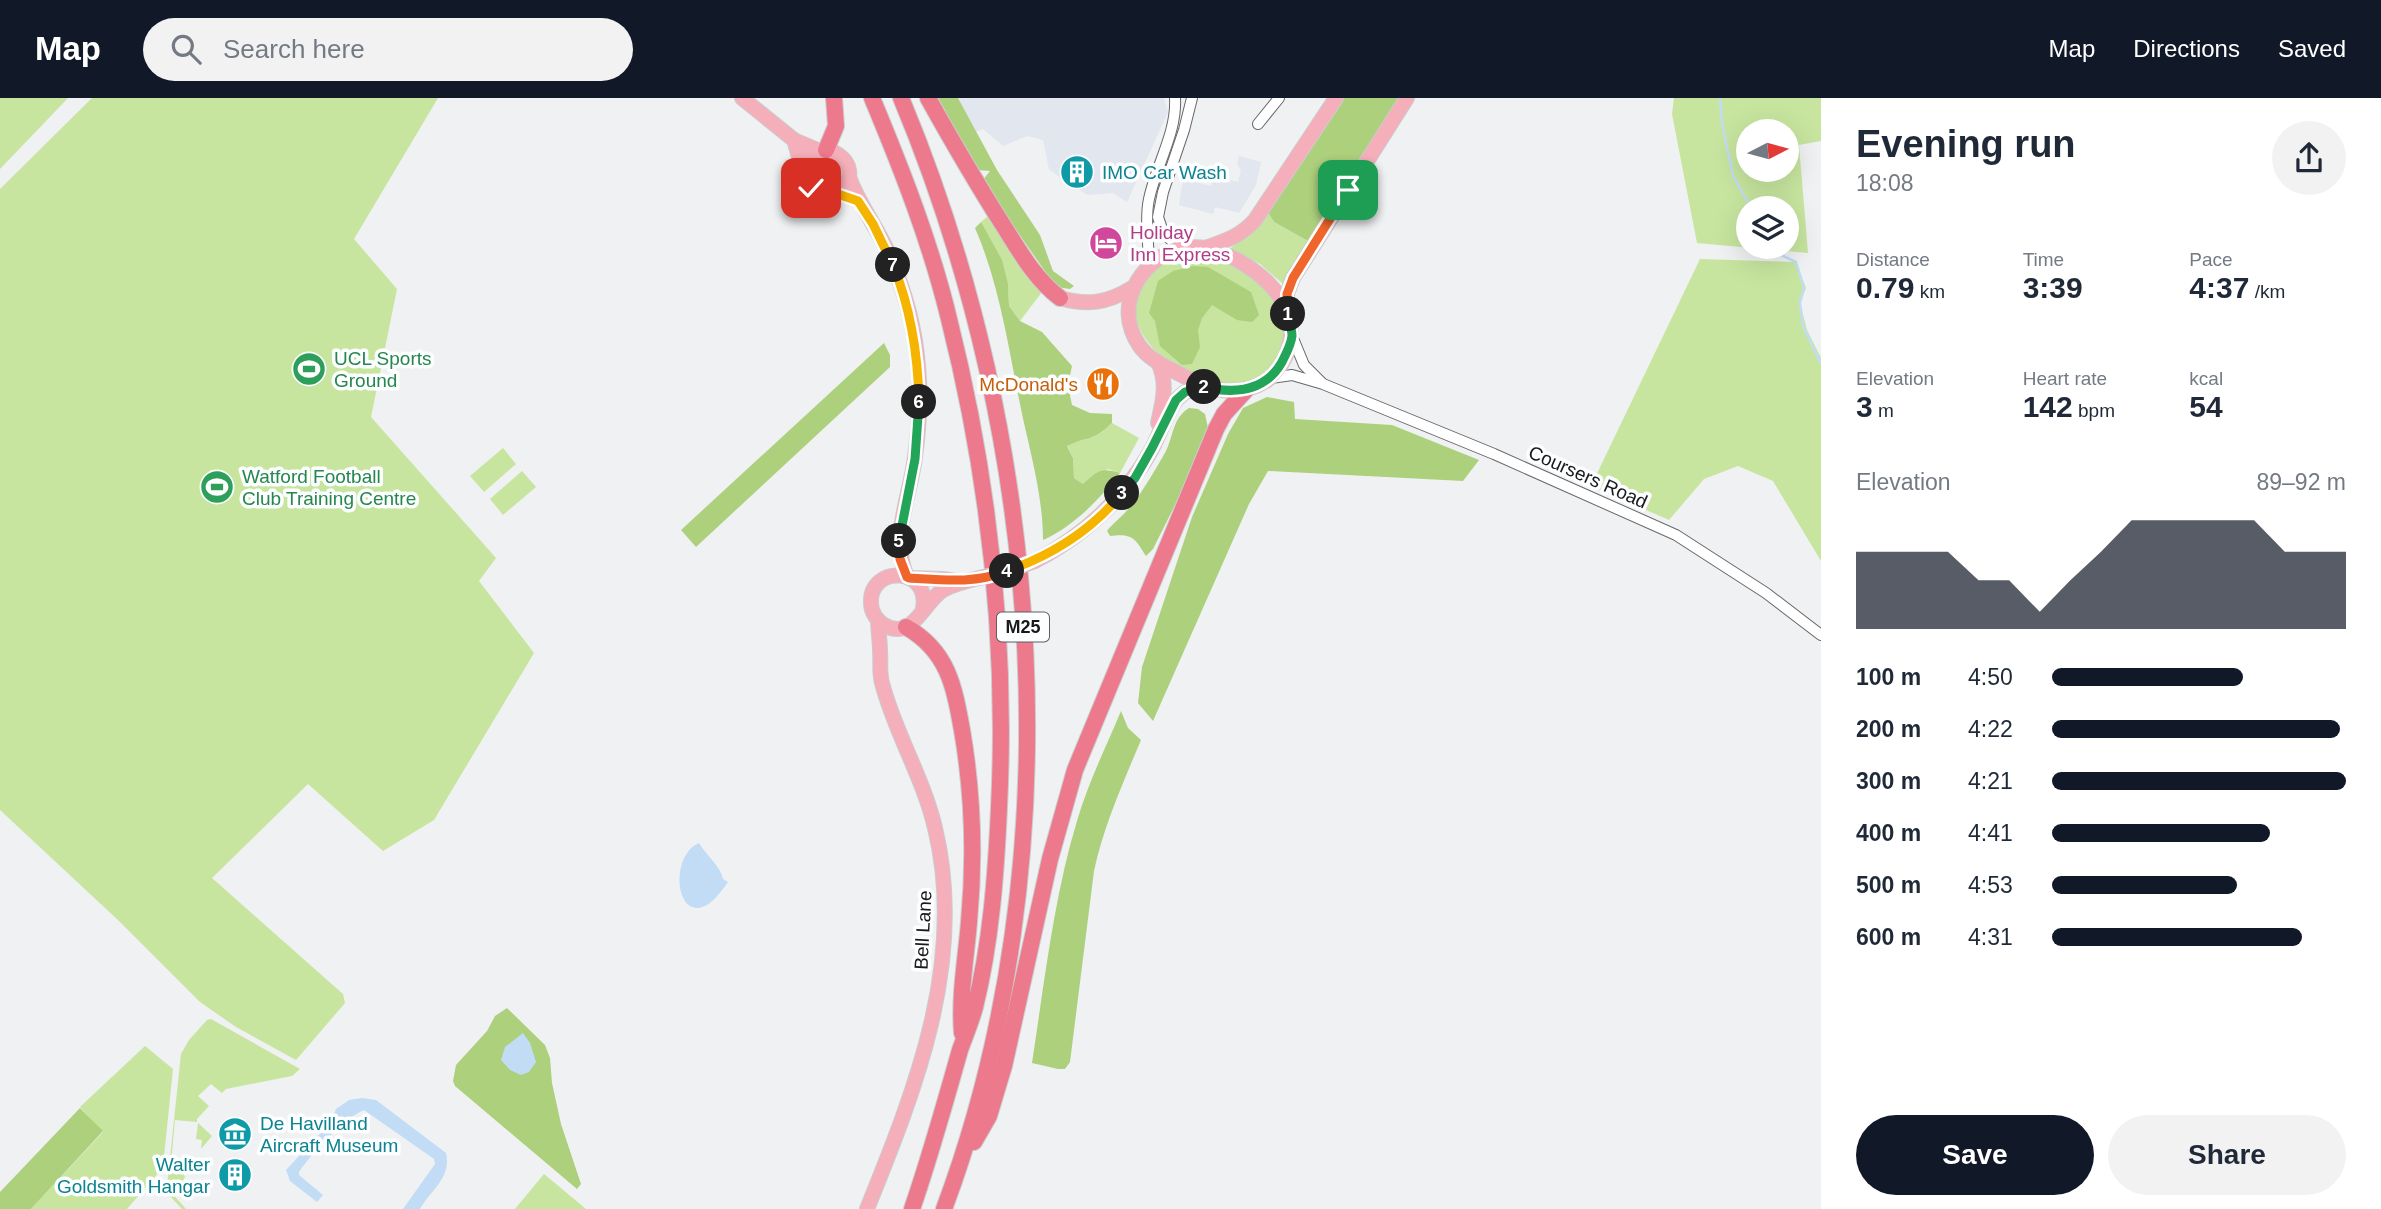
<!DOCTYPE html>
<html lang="en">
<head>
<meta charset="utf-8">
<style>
	:root { --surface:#fff; --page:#f2f2f3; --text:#1f2937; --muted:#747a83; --accent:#111827 }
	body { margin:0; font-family:Helvetica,sans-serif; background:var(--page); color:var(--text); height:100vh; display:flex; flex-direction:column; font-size:26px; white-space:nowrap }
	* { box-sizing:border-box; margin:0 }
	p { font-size:23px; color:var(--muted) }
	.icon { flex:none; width:38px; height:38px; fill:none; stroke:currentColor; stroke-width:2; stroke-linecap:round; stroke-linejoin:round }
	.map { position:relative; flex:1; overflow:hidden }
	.details { display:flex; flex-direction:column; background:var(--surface); width:560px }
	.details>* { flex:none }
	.needle { width:46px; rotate:84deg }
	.controls { position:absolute; left:1736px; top:21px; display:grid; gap:14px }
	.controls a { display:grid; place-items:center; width:63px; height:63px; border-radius:50%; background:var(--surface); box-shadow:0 7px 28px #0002; font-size:35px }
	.pin { position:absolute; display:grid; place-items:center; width:60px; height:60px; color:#fff; margin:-30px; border-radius:14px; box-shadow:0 4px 10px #0006 }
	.km { position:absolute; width:35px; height:35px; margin:-18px; border-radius:50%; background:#222; color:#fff; font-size:19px; line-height:35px; text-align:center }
	.round { display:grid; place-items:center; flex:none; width:74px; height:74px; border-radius:37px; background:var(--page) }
	.headline { display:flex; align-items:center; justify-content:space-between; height:119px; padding:0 35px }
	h1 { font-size:38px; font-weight:800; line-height:52px }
	.metrics { display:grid; grid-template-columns:repeat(3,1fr); gap:10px; height:119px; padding:7px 35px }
	.metrics div { display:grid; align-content:center }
	.metrics b { font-size:30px; font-weight:800 }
	.metrics small { font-size:19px; font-weight:400 }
	.metrics p { font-size:19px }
	.chart { height:196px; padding:14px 35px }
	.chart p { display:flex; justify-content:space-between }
	.chart svg { width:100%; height:126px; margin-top:7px; fill:var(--accent); opacity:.7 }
	.button { display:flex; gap:14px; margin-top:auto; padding:14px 35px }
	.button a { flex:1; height:80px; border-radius:42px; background:var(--accent); color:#fff; font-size:28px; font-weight:800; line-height:80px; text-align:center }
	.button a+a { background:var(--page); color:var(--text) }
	ul { padding:0 35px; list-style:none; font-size:23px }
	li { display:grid; grid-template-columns:112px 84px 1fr; align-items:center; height:52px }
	li i { height:18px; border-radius:9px; background:var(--accent) }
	header { display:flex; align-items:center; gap:42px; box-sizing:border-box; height:98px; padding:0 35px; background:var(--accent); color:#fff }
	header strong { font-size:33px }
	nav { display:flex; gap:38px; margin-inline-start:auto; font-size:24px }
	.search { width:490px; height:63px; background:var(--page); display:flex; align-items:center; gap:18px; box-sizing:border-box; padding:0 24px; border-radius:38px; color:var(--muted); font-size:26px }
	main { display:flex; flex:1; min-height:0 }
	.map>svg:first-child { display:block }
	.built { fill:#e1e6ef }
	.green { fill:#c7e59f; fill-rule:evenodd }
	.forest { fill:#add07d }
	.water { fill:#c2dcf6 }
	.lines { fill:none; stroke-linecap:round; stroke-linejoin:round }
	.stream { stroke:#c2dcf6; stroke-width:2.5 }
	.minor-casing { stroke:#67686b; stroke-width:12 }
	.major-casing { stroke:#cccccd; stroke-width:16 }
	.highway-casing { stroke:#cccccd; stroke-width:18 }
	.minor { stroke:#fff; stroke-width:10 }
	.major { stroke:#f4afba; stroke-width:14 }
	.highway { stroke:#ec798c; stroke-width:16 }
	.major-bridge-casing { stroke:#cccccd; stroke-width:16; stroke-linecap:butt }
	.major-bridge { stroke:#f4afba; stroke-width:14 }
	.split-1-casing { stroke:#fff; stroke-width:14 }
	.split-2-casing { stroke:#fff; stroke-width:14 }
	.split-3-casing { stroke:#fff; stroke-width:14 }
	.split-4-casing { stroke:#fff; stroke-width:14 }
	.split-5-casing { stroke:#fff; stroke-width:14 }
	.split-6-casing { stroke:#fff; stroke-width:14 }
	.split-7-casing { stroke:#fff; stroke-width:14 }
	.split-8-casing { stroke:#fff; stroke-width:14 }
	.split-1 { stroke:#f0652b; stroke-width:9 }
	.split-2 { stroke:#22a559; stroke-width:9 }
	.split-3 { stroke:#22a559; stroke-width:9 }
	.split-4 { stroke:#f5b400; stroke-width:9 }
	.split-5 { stroke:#f0652b; stroke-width:9 }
	.split-6 { stroke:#22a559; stroke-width:9 }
	.split-7 { stroke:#f5b400; stroke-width:9 }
	.split-8 { stroke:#f5b400; stroke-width:9 }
	.labels { text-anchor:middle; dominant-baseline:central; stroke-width:7; stroke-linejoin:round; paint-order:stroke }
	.shield { fill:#fdfeff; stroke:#5d5e5f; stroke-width:2 }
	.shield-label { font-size:18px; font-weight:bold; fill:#19191a }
	.culture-label { font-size:19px; fill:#0d838f; stroke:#fdfeff; text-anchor:start }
	.hotel-label { font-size:19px; fill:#b23c85; stroke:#fdfeff; text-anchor:start }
	.leisure-label { font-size:19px; fill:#27864d; stroke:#fdfeff; text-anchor:start }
	.food-label { font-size:19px; fill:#c56008; stroke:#fdfeff; text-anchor:end }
	.street-label { font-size:19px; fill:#19191a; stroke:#fdfeff }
</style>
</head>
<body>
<header>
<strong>Map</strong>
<div class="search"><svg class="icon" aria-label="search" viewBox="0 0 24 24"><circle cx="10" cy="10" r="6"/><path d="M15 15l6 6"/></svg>Search here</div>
<nav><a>Map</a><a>Directions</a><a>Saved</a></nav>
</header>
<main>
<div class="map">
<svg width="1821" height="1111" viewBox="0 0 1821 1111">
	<rect width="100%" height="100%" fill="#eff1f3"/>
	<!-- built -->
	<g class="built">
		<polygon points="958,0 1164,0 1168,14 1127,104 1113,95 1088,97 1066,84 1049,71 1043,42 1027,38 1003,48 983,31 976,34"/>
		<polygon points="1239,58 1261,64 1256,87 1239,115 1215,109 1213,116 1179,107 1183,81 1211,88 1213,81 1230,85 1231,82 1238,84 1241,72 1237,66"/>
	</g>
	<!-- green -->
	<g class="green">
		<polygon points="0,0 68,0 0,71"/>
		<polygon points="92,0 438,0 354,141 397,191 371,319 496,460 479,483 534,555 434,722 383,753 308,686 212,780 343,896 345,905 296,962 236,929 200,904 119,823 0,712 0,91"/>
		<path d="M1674,0h147v43l-22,4 9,108 -111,-10 -25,-129zM1748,33h39v39h-39zM1748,110h39v39h-39z"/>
		<polygon points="1267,113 1274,124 1308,143 1283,186 1260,166 1229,151 1256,131"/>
		<polygon points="988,118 1026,178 1042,194 1020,223 1009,208 1008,186 981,124"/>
		<path d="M1182,157c49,-1 119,40 99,96 -6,13 -15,24 -29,30 -51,21 -157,-51 -101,-107 10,-9 18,-16 31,-19z"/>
		<polygon points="1700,161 1796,164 1806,190 1800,205 1807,232 1821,260 1821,463 1773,383 1738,368 1704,381 1669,422 1591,388"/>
		<path d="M1112,325l27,15 -19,35 -12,-4 -25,15 -9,-6 -1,-20 -6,-13c20,-8 28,-4 45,-22z"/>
		<polygon points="503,350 516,366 484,394 470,378"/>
		<polygon points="522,373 536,389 503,417 490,401"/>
		<polygon points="211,921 300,971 292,978 226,991 222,995 211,986 198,998 209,1008 197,1021 197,1024 175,1022 171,1065 182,1072 185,1079 181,1085 169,1087 169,1092 186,1111 182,1111 169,1097 167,1088 181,956 189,942 207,922"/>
		<polygon points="145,948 173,971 163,1068 159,1074 127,1111 31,1111 103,1034 80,1009"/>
		<polygon points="198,1025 212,1038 201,1051 202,1042 196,1041"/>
		<polygon points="544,1076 586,1111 515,1111"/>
	</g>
	<!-- forest -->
	<g class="forest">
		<polygon points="938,0 958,0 997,72 1040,137 1053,173 1074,188 1070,191 1056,189 982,83 990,73 977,72"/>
		<polygon points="1344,0 1401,0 1308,143 1274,124 1267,113"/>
		<path d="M981,124l21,38 6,24 1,22 11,15 22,11 30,34 -4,19 4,20 18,8 22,1v9c-19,19 -25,13 -45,23l6,12 1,20 9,6c15,-13 17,-17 37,-11 -20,26 -47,54 -77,67 0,-46 -14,-91 -23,-136 -12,-59 -21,-121 -45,-176z"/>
		<polygon points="1193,168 1208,169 1251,194 1259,217 1252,224 1237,222 1212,207 1202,220 1198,232 1200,249 1192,266 1182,267 1160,248 1155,223 1149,215 1158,183 1173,173"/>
		<polygon points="884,245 890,257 890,269 696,449 681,432"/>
		<polygon points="1267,299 1294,304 1295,321 1392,327 1479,362 1463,383 1268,373 1249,406 1153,623 1138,605 1142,569 1192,419 1228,336 1243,310"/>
		<path d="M1189,310l9,1 7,5 3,14 -21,53 -34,68 -7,7c-11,-18 -14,-23 -36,-20l-3,-5c7,-9 16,-15 23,-24 14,-17 25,-37 36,-56 8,-16 6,-32 23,-43z"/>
		<path d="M1121,613l7,17 13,12c-18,43 -37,85 -47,131l-24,191 -5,7h-7l-26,-6c12,-78 22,-167 45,-242 11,-38 29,-74 44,-110z"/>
		<polygon points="507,910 545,947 550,960 552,985 561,1026 581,1086 577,1091 455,988 453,983 456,967 487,933 495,918"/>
		<polygon points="80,1010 103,1033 31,1111 0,1111 0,1094"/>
	</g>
	<!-- water -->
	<g class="water">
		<path d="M699,745c7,12 22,24 24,36l5,3c-5,7 -11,15 -18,21 -34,24 -42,-47 -11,-60z"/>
		<polygon points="523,935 530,945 536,964 529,974 521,977 510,972 501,962 505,949"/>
		<path d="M362,1000l14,2 70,53c6,24 -15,37 -26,56h-17l32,-45 -1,-5 -70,-49c-21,9 -52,43 -65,62v3l24,20 -6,7 -27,-21 -4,-11 45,-48 5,-13 13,-9z"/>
	</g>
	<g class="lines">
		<!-- stream -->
		<g class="stream">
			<polyline points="1720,0 1722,26 1733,78 1751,110"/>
			<polyline points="1764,149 1796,164 1804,190 1800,205 1803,228 1821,266"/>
		</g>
		<!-- minor casing -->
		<g class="minor-casing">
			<g id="minor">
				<polyline points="1258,26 1279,0"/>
				<polyline points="1179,150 1163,134 1158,119 1163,94 1184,32 1192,0"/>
				<path d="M1148,167c2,-22 -4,-44 1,-66 7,-34 28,-66 26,-101"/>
				<polyline points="1292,238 1304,267 1322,285"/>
				<polyline points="1271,280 1292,277 1323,286 1494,356 1676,437 1766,495 1821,537"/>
			</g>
		</g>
		<!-- major casing -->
		<g class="major-casing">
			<g id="major">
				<polyline points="742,0 794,42 820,53"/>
				<path d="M794,42c6,18 16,73 46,50 31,-24 -24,-64 -35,-19"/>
				<path d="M849,79c10,27 25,46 37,71 17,37 29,78 32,118 3,30 1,61 -3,91 -5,40 -25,81 -8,120"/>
				<path d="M1179,150c8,0 18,-2 26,0 42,9 97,50 84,98 -3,13 -12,27 -23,35 -33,20 -63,6 -94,-11 -12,-6 -25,-13 -33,-25 -26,-39 0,-83 40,-97z"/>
				<path d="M1205,150c20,-7 36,-12 50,-28l81,-122"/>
				<path d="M1060,200c28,8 47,5 72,-10"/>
				<polyline points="1287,209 1287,196 1293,180 1407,0"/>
				<path d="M1158,264c10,22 5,38 0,61"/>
				<path d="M1035,463c50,-26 89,-62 117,-112 8,-16 14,-34 24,-49l9,-8 18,-5"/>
				<polyline points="909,480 943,481 962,484"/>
				<path d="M923,511c8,-43 -54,-44 -52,-6 0,9 6,18 13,22 29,17 40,-24 59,-35 11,-6 23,-9 36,-12"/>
				<path d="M867,1111c49,-121 100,-249 68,-381 -12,-51 -40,-95 -53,-145 -3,-11 -1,-21 -2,-32 0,-10 -2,-21 -2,-31"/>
			</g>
		</g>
		<!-- highway casing -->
		<g class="highway-casing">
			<g id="highway">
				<path d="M872,0c30,72 59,146 77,221 40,159 58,325 50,489 -3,66 -8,135 -24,199 -4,15 -10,29 -15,43 -15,53 -30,107 -48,159"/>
				<path d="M901,0c143,342 174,760 43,1111"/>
				<path d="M928,0c24,43 49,86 75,127 17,27 32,54 57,73"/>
				<polyline points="826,52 836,28 834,0"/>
				<path d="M906,529c42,24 48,59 56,103 11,64 13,127 7,192 -3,37 -10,73 -7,111"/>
				<polyline points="974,1044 989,1018 1004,968 1050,761 1075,672 1216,331 1224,316 1246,292"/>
			</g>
		</g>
		<!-- minor -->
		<use href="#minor" class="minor"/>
		<!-- major -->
		<use href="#major" class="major"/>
		<!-- highway -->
		<use href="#highway" class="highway"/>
		<!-- major-bridge casing -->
		<g class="major-bridge-casing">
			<polyline id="major-bridge" points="979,480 1001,475 1035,463"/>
		</g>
		<!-- major-bridge -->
		<use href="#major-bridge" class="major-bridge"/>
	</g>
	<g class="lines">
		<!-- split-1 casing -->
		<g class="split-1-casing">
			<polyline id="split-1" points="1288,216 1287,196 1293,180 1348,92"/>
		</g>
		<!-- split-2 casing -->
		<g class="split-2-casing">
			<path id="split-2" d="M1204,289c30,7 61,5 78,-25 4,-8 9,-17 10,-26 0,-7 -3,-15 -4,-22"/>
		</g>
		<!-- split-3 casing -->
		<g class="split-3-casing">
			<polyline id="split-3" points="1122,395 1135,380 1152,350 1176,302 1185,294 1204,289"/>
		</g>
		<!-- split-4 casing -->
		<g class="split-4-casing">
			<path id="split-4" d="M1007,473c45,-16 85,-41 115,-78"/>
		</g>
		<!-- split-5 casing -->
		<g class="split-5-casing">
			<path id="split-5" d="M899,443l1,18 7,18 2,1c35,2 65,6 98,-7"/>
		</g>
		<!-- split-6 casing -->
		<g class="split-6-casing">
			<polyline id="split-6" points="899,443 915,361 919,304"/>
		</g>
		<!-- split-7 casing -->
		<g class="split-7-casing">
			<path id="split-7" d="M893,167c18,44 25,89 26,137"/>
		</g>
		<!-- split-8 casing -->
		<g class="split-8-casing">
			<polyline id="split-8" points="811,90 822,96 835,95 858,103 873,126 893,167"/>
		</g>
		<!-- split-1 -->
		<use href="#split-1" class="split-1"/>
		<!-- split-2 -->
		<use href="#split-2" class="split-2"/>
		<!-- split-3 -->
		<use href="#split-3" class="split-3"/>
		<!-- split-4 -->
		<use href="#split-4" class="split-4"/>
		<!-- split-5 -->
		<use href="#split-5" class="split-5"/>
		<!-- split-6 -->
		<use href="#split-6" class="split-6"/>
		<!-- split-7 -->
		<use href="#split-7" class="split-7"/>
		<!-- split-8 -->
		<use href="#split-8" class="split-8"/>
	</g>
	<!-- icons -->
	<defs>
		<g id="building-disc" transform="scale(1.75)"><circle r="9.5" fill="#0f9aa8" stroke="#fdfeff"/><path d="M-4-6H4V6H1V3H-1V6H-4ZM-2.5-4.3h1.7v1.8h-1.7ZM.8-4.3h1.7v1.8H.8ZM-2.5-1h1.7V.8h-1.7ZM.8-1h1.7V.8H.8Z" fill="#fff"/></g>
		<g id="hotel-disc" transform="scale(1.75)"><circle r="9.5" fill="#d1479c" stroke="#fdfeff"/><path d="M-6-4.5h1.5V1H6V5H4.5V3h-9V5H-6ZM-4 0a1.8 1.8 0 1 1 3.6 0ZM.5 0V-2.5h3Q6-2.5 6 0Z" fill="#fff"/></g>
		<g id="stadium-disc" transform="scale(1.75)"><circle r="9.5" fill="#2e9e5b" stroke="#fdfeff"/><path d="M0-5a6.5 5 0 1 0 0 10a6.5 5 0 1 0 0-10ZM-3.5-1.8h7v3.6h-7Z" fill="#fff"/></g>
		<g id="restaurant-disc" transform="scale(1.75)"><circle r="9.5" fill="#e8710a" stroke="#fdfeff"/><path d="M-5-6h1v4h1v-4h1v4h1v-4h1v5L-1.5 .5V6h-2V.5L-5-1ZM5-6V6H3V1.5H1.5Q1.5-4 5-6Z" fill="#fff"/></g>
		<g id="museum-disc" transform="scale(1.75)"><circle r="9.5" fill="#0f9aa8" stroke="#fdfeff"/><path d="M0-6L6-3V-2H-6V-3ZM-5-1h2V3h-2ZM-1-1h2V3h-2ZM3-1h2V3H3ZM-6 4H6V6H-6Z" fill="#fff"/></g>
	</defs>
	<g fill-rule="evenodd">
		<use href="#building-disc" x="1077" y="74"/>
		<use href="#hotel-disc" x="1106" y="145"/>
		<use href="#stadium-disc" x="309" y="271"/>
		<use href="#restaurant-disc" x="1103" y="286"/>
		<use href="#stadium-disc" x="217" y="389"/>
		<use href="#museum-disc" x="235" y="1036"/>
		<use href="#building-disc" x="235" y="1077"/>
	</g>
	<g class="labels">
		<!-- shield labels -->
		<rect class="shield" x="997" y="514.5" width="52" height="29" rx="5"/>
		<g class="shield-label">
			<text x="1023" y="529">M25</text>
		</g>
		<!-- culture labels -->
		<g class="culture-label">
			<text x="1102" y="74">IMO Car Wash</text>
			<text x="260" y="1025">De Havilland<tspan x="260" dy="22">Aircraft Museum</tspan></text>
			<text x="210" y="1066" text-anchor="end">Walter<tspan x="210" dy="22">Goldsmith Hangar</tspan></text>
		</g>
		<!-- hotel labels -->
		<g class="hotel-label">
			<text x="1130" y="134">Holiday<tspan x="1130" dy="22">Inn Express</tspan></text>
		</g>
		<!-- leisure labels -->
		<g class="leisure-label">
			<text x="334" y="260">UCL Sports<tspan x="334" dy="22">Ground</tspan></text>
			<text x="242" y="378">Watford Football<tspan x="242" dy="22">Club Training Centre</tspan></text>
		</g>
		<!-- food labels -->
		<g class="food-label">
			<text x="1078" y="286">McDonald's</text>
		</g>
		<!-- street labels -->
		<g class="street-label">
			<text transform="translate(1588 379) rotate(24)">Coursers Road</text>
			<text transform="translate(923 832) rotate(-87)">Bell Lane</text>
		</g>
	</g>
</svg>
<div class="controls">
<a><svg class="needle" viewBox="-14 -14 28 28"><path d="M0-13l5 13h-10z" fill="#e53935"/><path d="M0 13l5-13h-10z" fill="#747a83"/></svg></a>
<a><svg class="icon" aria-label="layers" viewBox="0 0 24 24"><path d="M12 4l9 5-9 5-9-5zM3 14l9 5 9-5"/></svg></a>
</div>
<div class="pin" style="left:1348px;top:92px;background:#1e9e55"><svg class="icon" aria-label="arrive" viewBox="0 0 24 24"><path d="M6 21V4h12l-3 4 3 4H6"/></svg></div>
<div class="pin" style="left:811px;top:90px;background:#d93025"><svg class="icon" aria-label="check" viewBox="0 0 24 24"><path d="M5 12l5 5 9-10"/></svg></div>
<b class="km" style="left:1288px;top:216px">1</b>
<b class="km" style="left:1204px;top:289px">2</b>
<b class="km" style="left:1122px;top:395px">3</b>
<b class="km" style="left:1007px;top:473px">4</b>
<b class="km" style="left:899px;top:443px">5</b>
<b class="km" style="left:919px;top:304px">6</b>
<b class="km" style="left:893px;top:167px">7</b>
</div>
<section class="details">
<div class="headline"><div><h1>Evening run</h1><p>18:08</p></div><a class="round"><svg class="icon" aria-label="share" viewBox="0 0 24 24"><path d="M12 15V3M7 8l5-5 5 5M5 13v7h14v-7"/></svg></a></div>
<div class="metrics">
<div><p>Distance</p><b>0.79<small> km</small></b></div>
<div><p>Time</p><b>3:39</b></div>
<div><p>Pace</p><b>4:37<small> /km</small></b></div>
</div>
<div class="metrics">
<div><p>Elevation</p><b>3<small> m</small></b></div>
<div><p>Heart rate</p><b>142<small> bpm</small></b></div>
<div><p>kcal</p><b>54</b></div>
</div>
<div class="chart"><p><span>Elevation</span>89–92 m</p>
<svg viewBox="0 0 160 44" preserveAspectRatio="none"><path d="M0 44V17L10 17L20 17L30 17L40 27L50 27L60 38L70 27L80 17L90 6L100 6L110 6L120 6L130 6L140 17L150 17L160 17V44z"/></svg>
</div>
<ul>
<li><b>100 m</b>4:50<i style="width:65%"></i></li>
<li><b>200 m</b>4:22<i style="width:98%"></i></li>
<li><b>300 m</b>4:21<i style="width:100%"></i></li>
<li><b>400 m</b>4:41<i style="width:74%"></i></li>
<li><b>500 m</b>4:53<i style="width:63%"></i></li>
<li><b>600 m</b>4:31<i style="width:85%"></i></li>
</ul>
<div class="button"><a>Save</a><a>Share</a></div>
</section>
</main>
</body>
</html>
